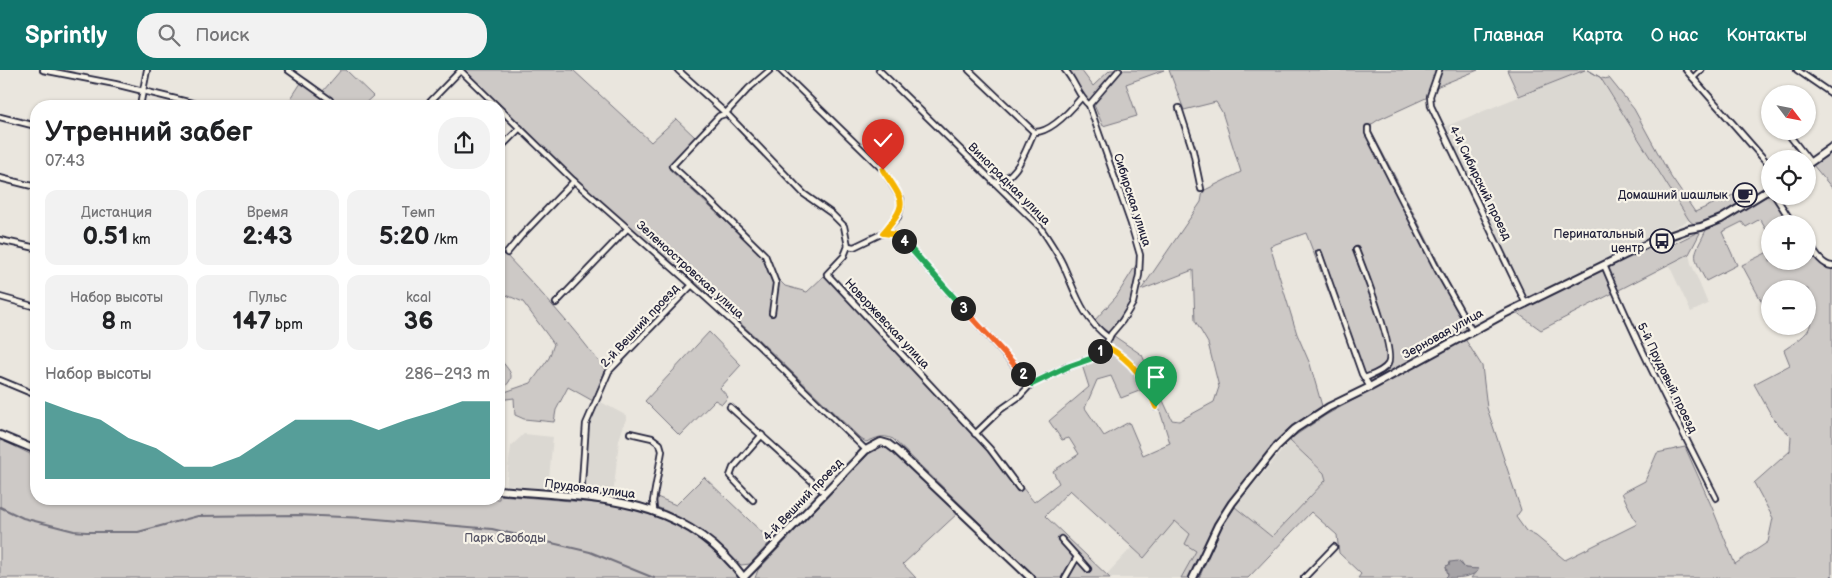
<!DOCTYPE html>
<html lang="ru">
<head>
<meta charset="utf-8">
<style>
	:root { --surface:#fff; --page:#f2f2f2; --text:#202124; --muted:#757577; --accent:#0f766e }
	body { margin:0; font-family:"Balsamiq Sans",sans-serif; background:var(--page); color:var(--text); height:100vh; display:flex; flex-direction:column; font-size:19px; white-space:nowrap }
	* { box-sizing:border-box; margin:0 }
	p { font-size:16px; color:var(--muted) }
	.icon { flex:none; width:28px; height:28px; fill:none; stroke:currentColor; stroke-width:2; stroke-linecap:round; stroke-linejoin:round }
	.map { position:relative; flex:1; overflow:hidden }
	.panel { position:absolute; left:30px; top:30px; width:475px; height:405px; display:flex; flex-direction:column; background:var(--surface); border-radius:20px; box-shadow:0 1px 4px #0004 }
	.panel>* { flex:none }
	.needle { width:32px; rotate:122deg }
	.fabs { position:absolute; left:1761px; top:15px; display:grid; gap:10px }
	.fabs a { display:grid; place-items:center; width:55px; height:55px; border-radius:50%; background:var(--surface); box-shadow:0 1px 4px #0004; font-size:25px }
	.pin { position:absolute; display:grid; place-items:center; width:42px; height:42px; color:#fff; margin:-51px -21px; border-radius:50% 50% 50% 0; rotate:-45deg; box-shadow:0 0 5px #0007 }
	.pin .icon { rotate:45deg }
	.km { position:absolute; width:25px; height:25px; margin:-12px; border-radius:50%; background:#222; color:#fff; font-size:14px; line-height:25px; text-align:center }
	.round { display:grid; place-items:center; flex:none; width:52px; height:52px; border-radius:20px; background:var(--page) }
	.summary { display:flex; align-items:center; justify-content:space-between; height:85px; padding:0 15px }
	h1 { font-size:28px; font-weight:800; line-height:38px }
	.stats { display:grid; grid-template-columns:repeat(3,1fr); gap:8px; height:85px; padding:5px 15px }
	.stats div { display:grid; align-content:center; border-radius:12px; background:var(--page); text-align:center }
	.stats b { font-size:25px; font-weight:800 }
	.stats small { font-size:14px; font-weight:400 }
	.stats p { font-size:14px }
	.chart { height:140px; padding:10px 15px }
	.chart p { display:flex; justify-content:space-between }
	.chart svg { width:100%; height:90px; margin-top:5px; fill:var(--accent); opacity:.7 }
	header { display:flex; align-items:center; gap:30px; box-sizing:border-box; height:70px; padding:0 25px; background:var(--accent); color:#fff }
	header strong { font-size:24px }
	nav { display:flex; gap:28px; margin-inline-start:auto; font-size:18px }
	.search { width:350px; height:45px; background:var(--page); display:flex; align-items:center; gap:12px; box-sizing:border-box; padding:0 18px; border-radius:20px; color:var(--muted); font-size:19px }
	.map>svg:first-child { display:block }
	.built { fill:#dbd8d2 }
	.green { fill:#cdc9c6; stroke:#787680; fill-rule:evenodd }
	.water { fill:#a6a3a6; stroke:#716f7b }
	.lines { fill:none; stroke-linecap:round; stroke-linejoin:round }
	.stream { stroke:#716f7b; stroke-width:2 }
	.street-casing { stroke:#22223b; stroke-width:8 }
	.secondary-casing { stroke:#22223b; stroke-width:10 }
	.street { stroke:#f7f3e8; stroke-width:4.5 }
	.secondary { stroke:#f7f3e8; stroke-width:6 }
	.split-1-casing { stroke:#fff; stroke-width:10 }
	.split-2-casing { stroke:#fff; stroke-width:10 }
	.split-3-casing { stroke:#fff; stroke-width:10 }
	.split-4-casing { stroke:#fff; stroke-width:10 }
	.split-5-casing { stroke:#fff; stroke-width:10 }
	.split-1 { stroke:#f5b400; stroke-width:6 }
	.split-2 { stroke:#22a559; stroke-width:6 }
	.split-3 { stroke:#f0652b; stroke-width:6 }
	.split-4 { stroke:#22a559; stroke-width:6 }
	.split-5 { stroke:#f5b400; stroke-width:6 }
	.labels { text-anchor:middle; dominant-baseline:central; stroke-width:4.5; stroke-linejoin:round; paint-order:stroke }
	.street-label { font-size:12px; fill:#22223b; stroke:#f7f3e8 }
	.poi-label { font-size:12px; fill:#22223b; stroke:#f7f3e8; text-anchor:end }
	.park-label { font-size:12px; fill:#555465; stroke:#f7f3e8 }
</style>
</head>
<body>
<header>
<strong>Sprintly</strong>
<div class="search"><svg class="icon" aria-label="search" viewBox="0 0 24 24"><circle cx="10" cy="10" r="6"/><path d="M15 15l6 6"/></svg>Поиск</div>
<nav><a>Главная</a><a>Карта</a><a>О нас</a><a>Контакты</a></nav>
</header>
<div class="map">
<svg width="1832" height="508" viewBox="0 0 1832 508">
	<rect width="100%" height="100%" fill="#eae6de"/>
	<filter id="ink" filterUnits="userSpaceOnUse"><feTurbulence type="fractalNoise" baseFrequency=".02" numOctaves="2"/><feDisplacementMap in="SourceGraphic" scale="10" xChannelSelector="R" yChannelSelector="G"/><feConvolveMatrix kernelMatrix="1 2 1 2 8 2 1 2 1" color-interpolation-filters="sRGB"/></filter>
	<g filter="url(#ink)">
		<!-- built -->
		<g class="built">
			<polygon points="1585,0 1599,7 1689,150 1530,229 1527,228 1444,57"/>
			<polygon points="1689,184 1691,193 1708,234 1691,242 1668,193"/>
			<polygon points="599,331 627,346 619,370 613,427 590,423 585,420 588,354"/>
			<polygon points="524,364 553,367 548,419 506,415 511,376"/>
			<polygon points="1290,371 1324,403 1326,410 1272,467 1235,437"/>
			<polygon points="1174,450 1190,464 1196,481 1181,508 1110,508 1107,504 1133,476 1144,487"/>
		</g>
		<!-- green -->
		<g class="green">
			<polygon points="341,0 346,0 373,26 362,36 286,36 301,13 307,9 323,21"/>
			<path d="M463,0h110l78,72 25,-23 20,19 -27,31 94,87 14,22 8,8 22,6 18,-17 163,177h6l40,50 25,-19 -6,-12 26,-17 -10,-16 -7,2 -13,-19 40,-34 -7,-22c18,-5 24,-12 32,-29l28,19 30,65 7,1 35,-19 5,-15 -11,-44 -13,-22 -2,-51 -52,20 60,-88 2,-11 38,-19 -19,-60 -6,-10 -32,8 -15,-40h267l-8,27 -50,23 -6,4 -2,5c35,64 65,130 100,194l-4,4v3l-93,52 -10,-1 -57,-148 -36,13 27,88 13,30 12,42 -30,20 -18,17 -45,58 -15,25 -24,52h-9l15,-27 -11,-7 5,-10 -15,-13 -31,37 -74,-68 -25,26 65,62h-73l-144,-139c-11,-5 -16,-1 -27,3l-5,-3 -101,-98 -65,-59 -120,-103zM1111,306l10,22 26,-10 8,21 4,-1 11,35 -27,12 -14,-33 -25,14 -19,-28 12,-28z"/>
			<polygon points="1068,0 1081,0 1093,16 1110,0 1164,0 1126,14 1137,46 1103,56 1094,35 1084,27"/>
			<polygon points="1442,0 1478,0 1436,17"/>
			<polygon points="1507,0 1585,0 1519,26"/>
			<path d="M1587,0c9,2 12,11 22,8l25,31 37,68 24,35 38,-17 9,9 -22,13 -24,9 -7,-6 -89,-143z"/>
			<polygon points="1832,83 1832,118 1813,95"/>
			<path d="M1767,126l6,2 18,26h-21v13l-10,-18 -14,8 -4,-5 -20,10 15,33 -31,16c-16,-29 -12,-25 1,-53l14,-6z"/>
			<polygon points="1698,162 1700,163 1689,184 1541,260 1516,242 1650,177 1657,182"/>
			<path d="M1808,176l14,19 10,4v309h-361l7,-9 -13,-1 -5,-7 -14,5 2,9 -3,3h-87l3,-4 -22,-21 -2,-18 -26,-23 -63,66h-49l22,-50 14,-21 37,30 54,-57 -2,-7 -34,-32 3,-4 33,-22 139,-76 17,27 5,42 34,102 -5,7 10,14 10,5 29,24 72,-36 -15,-31 23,-12 12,-28 28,-6 26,58 24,59 33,-22 5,-24 -19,-35 36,-32 1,-15 -17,-16 -20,-36 36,-19 -6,-15c38,-25 24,-22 24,-61h-38v11l-7,4 -21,-39 28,-14v10h38z"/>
			<path d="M501,184l5,1c35,37 69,74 99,115l-12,31 -25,-14 -12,23 -2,12 -30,-3 -9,-4 -1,-17 -15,2v-6l32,-11 18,-25 5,-14 -31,-42 -24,-10v-35z"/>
			<polygon points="1138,192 1131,232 1111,260 1108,262 1094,251 1116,227"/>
			<polygon points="709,262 741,295 720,318 728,327 722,334 715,330 680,366 645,331"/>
			<path d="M499,288c15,18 17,18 0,35z"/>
			<polygon points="0,369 36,387 36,429 499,429 499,425 631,436 652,443 697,465 729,493 739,508 0,508"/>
			<polygon points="881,375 894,381 958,443 903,494 916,508 755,508 758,500 873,379"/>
			<path d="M704,407l67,64 -21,23 -9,1c-30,-28 -47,-42 -84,-58v-10l19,8z"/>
		</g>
		<!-- water -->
		<path class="water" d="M1458,491l7,7 14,1c-5,9 -23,9 -34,9l3,-3 -2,-9 3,-1 1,-3z"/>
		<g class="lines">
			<!-- stream -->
			<g class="stream">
				<polyline points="0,437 23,448 74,461 86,462 138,462 198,446 297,445 365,448 492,459 590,482 654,508"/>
				<polyline points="1831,508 1832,506"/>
			</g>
			<!-- street casing -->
			<g class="street-casing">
				<g id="street">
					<polyline points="43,0 115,14 204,36"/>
					<polyline points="288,0 330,30 332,36"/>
					<polyline points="460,0 497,36"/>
					<polyline points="678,0 730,47 804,124 831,143 844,156 848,176 844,186 827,204 990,379 1019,418"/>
					<polyline points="770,0 749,18 725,44 719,46 672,96 707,128 765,185 776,213 772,243"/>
					<polyline points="780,0 883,100 901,129 901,136 898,147 883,163 898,165 1031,314"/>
					<path d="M879,0l161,157c9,13 18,26 24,40 12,27 19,52 45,71"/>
					<polyline points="969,0 1034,62"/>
					<polyline points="1439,0 1430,26 1431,36 1526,234"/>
					<polyline points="1686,0 1770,96"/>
					<polyline points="1797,0 1832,24"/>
					<polyline points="1693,8 1701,0"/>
					<polyline points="1089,35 1119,0"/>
					<polyline points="140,36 147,0"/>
					<polyline points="426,36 460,1"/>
					<polyline points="499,38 574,111 692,215 757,274 866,380"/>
					<polyline points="1179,38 1193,81 1201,119"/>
					<polyline points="0,47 36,56"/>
					<polyline points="1368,58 1368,63 1437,199 1472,261"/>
					<polyline points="1786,61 1810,92"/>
					<polyline points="499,79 520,58"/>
					<polyline points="0,108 36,117"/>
					<path d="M993,112c24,-1 32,-31 41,-50 16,1 37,-22 47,-34"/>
					<polyline points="1775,126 1793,154"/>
					<polyline points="0,170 36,178"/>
					<path d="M1808,172c6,9 13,23 24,24"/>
					<polyline points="848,176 854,177 883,163"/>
					<path d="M1356,180c7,18 40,101 32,114 -4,7 -16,11 -23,14"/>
					<polyline points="507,183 521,166 574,111"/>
					<polyline points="1319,183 1362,304 1370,317"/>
					<path d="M1604,195c33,79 73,156 112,233"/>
					<polyline points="0,227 36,237"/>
					<polyline points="556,233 627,159"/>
					<path d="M1105,276c28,14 40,33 51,61"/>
					<polyline points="0,310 36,325"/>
					<polyline points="730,337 825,423"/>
					<polyline points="630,363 652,368 660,374 662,381 653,431 654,440"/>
					<path d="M975,364l25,-24 20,-14 11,-12 36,-17 23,-8 7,-5 8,-8 6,-12 11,-13 11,-18 6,-28 1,-20 -9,-31 -42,-119c-11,-9 -14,-24 -24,-35"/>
					<polyline points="581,427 586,354 609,301 692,215"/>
					<polyline points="753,430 730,406 733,398 762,365"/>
					<polyline points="1061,469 1088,499"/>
					<polyline points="1065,508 1077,487"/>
					<polyline points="1304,508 1334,477"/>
				</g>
			</g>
			<!-- secondary casing -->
			<g class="secondary-casing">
				<g id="secondary">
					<polyline points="1808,94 1832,77"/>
					<polyline points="0,365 36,380"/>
					<path d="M499,420c95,9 182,3 245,88"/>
					<polyline points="744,507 866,380 881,372 888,374 896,380 1031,508"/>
					<polyline points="1193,508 1218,455 1232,433 1277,376 1295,359 1329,337 1370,317 1504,244 1649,173 1689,159 1701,157 1721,149 1770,119"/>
				</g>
			</g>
			<!-- street -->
			<use href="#street" class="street"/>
			<!-- secondary -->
			<use href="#secondary" class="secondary"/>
		</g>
	</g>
	<g class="lines" filter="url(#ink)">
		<!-- split-1 casing -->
		<g class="split-1-casing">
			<path id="split-1" d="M1100,281l6,-5c27,15 39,33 50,61"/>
		</g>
		<!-- split-2 casing -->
		<g class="split-2-casing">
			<polyline id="split-2" points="1023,304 1032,314 1067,297 1090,289 1100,281"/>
		</g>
		<!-- split-3 casing -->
		<g class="split-3-casing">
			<polyline id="split-3" points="963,238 1023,304"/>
		</g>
		<!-- split-4 casing -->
		<g class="split-4-casing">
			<polyline id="split-4" points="904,171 963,238"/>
		</g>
		<!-- split-5 casing -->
		<g class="split-5-casing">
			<path id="split-5" d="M883,100c20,31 27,33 0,63l15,2 6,6"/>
		</g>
		<!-- split-1 -->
		<use href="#split-1" class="split-1"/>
		<!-- split-2 -->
		<use href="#split-2" class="split-2"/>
		<!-- split-3 -->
		<use href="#split-3" class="split-3"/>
		<!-- split-4 -->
		<use href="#split-4" class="split-4"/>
		<!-- split-5 -->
		<use href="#split-5" class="split-5"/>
	</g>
	<!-- icons -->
	<defs>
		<g id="cafe-ring" transform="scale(1.25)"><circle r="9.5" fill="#f7f3e8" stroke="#22223b" stroke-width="1.5"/><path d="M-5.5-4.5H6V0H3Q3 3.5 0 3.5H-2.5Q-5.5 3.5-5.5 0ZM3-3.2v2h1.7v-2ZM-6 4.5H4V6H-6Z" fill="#22223b"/></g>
		<g id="bus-ring" transform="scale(1.25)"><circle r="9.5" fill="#f7f3e8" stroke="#22223b" stroke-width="1.5"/><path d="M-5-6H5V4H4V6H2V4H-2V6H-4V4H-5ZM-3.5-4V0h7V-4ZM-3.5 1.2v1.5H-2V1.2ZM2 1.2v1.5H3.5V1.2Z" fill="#22223b"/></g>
	</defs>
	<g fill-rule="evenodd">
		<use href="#cafe-ring" x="1745" y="125"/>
		<use href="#bus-ring" x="1662" y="171"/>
	</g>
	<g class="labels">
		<!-- street labels -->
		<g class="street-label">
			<text transform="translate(1480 113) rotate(64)">4-й Сибирский проезд</text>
			<text transform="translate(1009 114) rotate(45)">Виноградная улица</text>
			<text transform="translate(1132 130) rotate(72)">Сибирская улица</text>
			<text transform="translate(690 200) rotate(42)">Зеленоостровская улица</text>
			<text transform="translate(887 254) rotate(47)">Новоржевская улица</text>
			<text transform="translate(640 256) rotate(-47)">2-й Вешний проезд</text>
			<text transform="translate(1443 264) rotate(-29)">Зерновая улица</text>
			<text transform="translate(1667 308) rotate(64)">5-й Прудовый проезд</text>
			<text transform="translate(590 419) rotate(7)">Прудовая улица</text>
			<text transform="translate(803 430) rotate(-46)">4-й Вешний проезд</text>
		</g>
		<!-- poi labels -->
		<g class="poi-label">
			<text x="1728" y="125">Домашний шашлык</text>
			<text x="1644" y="164">Перинатальный<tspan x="1644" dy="14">центр</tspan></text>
		</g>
		<!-- park labels -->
		<g class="park-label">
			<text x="505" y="468">Парк Свободы</text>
		</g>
	</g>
</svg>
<div class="fabs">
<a><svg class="needle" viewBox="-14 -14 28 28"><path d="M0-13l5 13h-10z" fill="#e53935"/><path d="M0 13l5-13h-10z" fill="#757577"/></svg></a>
<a><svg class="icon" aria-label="locate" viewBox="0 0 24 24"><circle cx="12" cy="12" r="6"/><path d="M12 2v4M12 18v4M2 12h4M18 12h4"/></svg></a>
<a>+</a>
<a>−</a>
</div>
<div class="pin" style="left:1156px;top:337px;background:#1e9e55"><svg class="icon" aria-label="arrive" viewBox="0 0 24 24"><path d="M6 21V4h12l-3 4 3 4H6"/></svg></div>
<div class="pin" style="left:883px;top:100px;background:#d93025"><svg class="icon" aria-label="check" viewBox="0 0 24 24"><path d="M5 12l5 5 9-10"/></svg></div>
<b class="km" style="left:1100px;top:281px">1</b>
<b class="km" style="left:1023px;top:304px">2</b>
<b class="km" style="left:963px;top:238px">3</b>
<b class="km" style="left:904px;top:171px">4</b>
<section class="panel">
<div class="summary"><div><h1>Утренний забег</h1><p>07:43</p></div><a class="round"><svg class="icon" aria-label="share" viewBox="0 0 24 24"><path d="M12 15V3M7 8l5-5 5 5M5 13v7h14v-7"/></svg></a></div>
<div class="stats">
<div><p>Дистанция</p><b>0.51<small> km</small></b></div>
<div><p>Время</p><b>2:43</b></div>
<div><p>Темп</p><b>5:20<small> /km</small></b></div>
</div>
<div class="stats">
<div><p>Набор высоты</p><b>8<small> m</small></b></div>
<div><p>Пульс</p><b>147<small> bpm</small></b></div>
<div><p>kcal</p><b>36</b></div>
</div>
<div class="chart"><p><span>Набор высоты</span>286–293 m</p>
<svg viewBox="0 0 160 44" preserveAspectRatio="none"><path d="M0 44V6L10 11L20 15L30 24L40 29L50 38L60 38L70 33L80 24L90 15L100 15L110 15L120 20L130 15L140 11L150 6L160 6V44z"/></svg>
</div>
</section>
</div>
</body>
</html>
